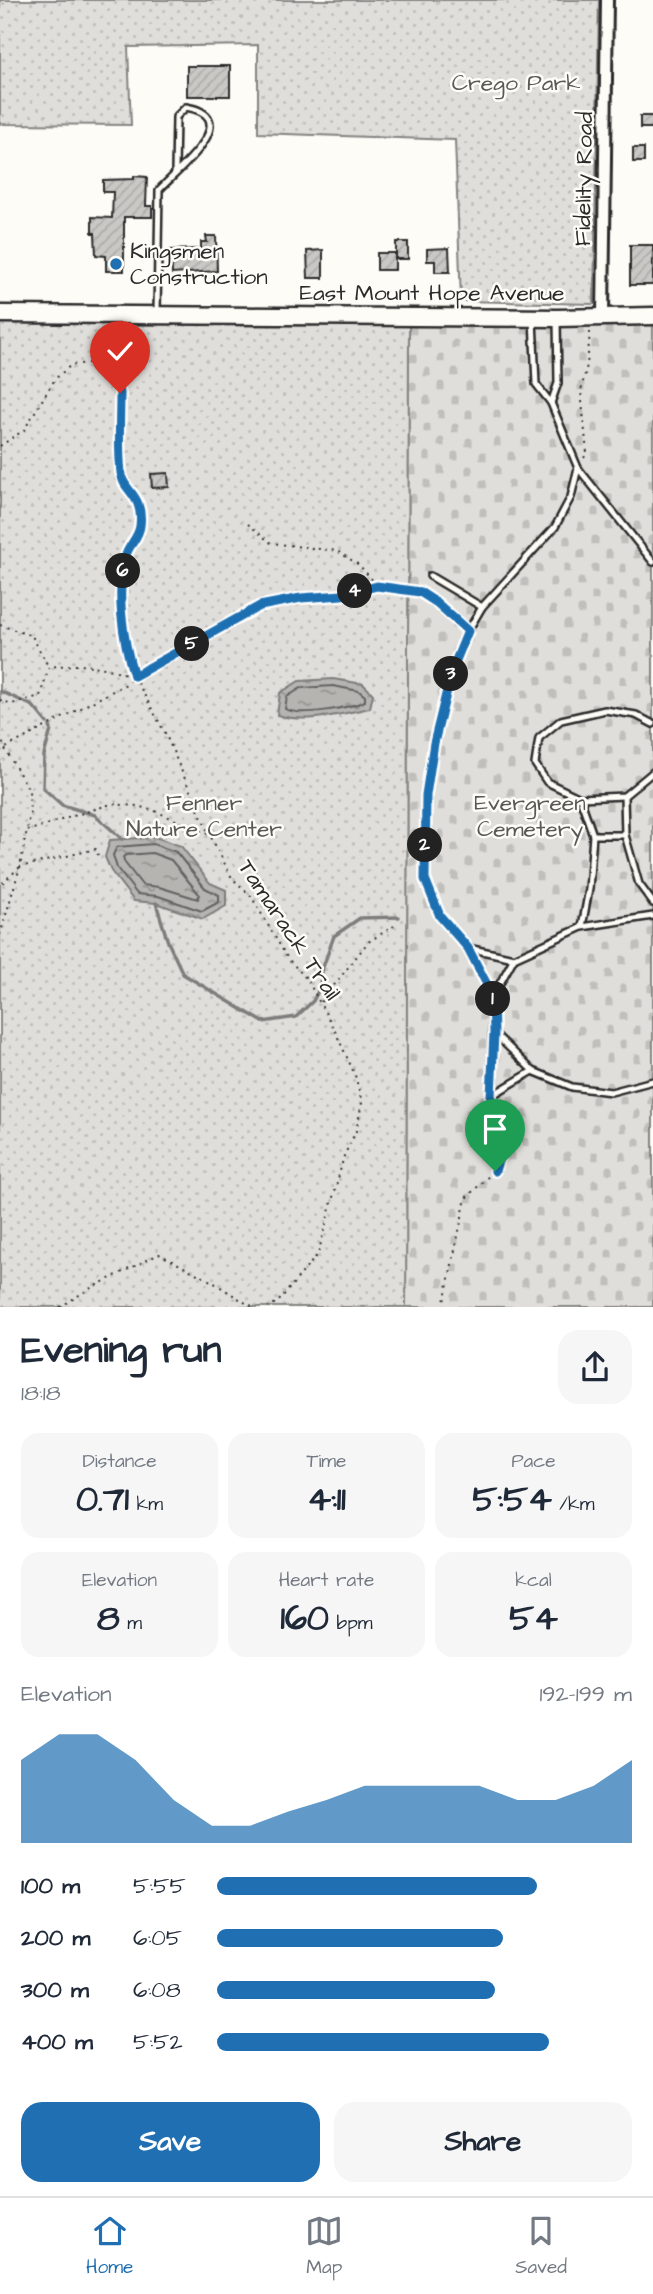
<!DOCTYPE html>
<html lang="en">
<head>
<meta charset="utf-8">
<style>
	:root { --surface:#fff; --page:#f6f6f7; --text:#1f2937; --muted:#747a83; --line:#e0e1e3; --accent:#1f6fb2 }
	body { margin:0; font-family:"Architects Daughter",sans-serif; background:var(--page); color:var(--text); height:100vh; display:flex; flex-direction:column; font-size:26px; white-space:nowrap }
	* { box-sizing:border-box; margin:0 }
	p { font-size:23px; color:var(--muted) }
	.icon { flex:none; width:38px; height:38px; fill:none; stroke:currentColor; stroke-width:2; stroke-linecap:round; stroke-linejoin:round }
	.map { position:relative; height:1307px; overflow:hidden }
	.panel { display:flex; flex-direction:column; background:var(--surface); flex:1 }
	.panel>* { flex:none }
	.pin { position:absolute; display:grid; place-items:center; width:60px; height:60px; color:#fff; margin:-72px -30px; border-radius:50% 50% 50% 0; rotate:-45deg; box-shadow:0 0 7px #0007 }
	.pin .icon { rotate:45deg }
	.km { position:absolute; width:35px; height:35px; margin:-18px; border-radius:50%; background:#222; color:#fff; font-size:19px; line-height:35px; text-align:center }
	.round { display:grid; place-items:center; flex:none; width:74px; height:74px; border-radius:21px; background:var(--page) }
	.overview { display:flex; align-items:center; justify-content:space-between; height:119px; padding:0 21px }
	h1 { font-size:38px; font-weight:800; line-height:52px }
	.figures { display:grid; grid-template-columns:repeat(3,1fr); gap:10px; height:119px; padding:7px 21px }
	.figures div { display:grid; align-content:center; border-radius:18px; background:var(--page); text-align:center }
	.figures b { font-size:35px; font-weight:800 }
	.figures small { font-size:19px; font-weight:400 }
	.figures p { font-size:19px }
	.chart { height:196px; padding:14px 21px }
	.chart p { display:flex; justify-content:space-between }
	.chart svg { width:100%; height:126px; margin-top:7px; fill:var(--accent); opacity:.7 }
	.cta { display:flex; gap:14px; margin-top:auto; padding:14px 21px }
	.cta a { flex:1; height:80px; border-radius:21px; background:var(--accent); color:#fff; font-size:28px; font-weight:800; line-height:80px; text-align:center }
	.cta a+a { background:var(--page); color:var(--text) }
	ul { padding:0 21px; list-style:none; font-size:23px }
	li { display:grid; grid-template-columns:112px 84px 1fr; align-items:center; height:52px }
	li i { height:18px; border-radius:9px; background:var(--accent) }
	.tabs { display:flex; justify-content:space-around; align-items:center; height:98px; border-top:2px solid var(--line); background:var(--surface); font-size:19px; color:var(--muted) }
	.tabs a { display:grid; justify-items:center; gap:4px }
	.tabs .active { color:var(--accent) }
	.map>svg:first-child { display:block }
	.cemetery { fill:url(#cemetery-stones); stroke:#858482; stroke-width:2 }
	.park { fill:url(#park-dots); stroke:#858482; stroke-width:2 }
	.water { fill:url(#water-ripples); stroke:#7e7d7b; stroke-width:2 }
	.lines { fill:none; stroke-linecap:round; stroke-linejoin:round }
	.shore { stroke:#626261; stroke-width:2 }
	.stream { stroke:#7e7d7b; stroke-width:3.5 }
	.building { fill:url(#building-hatch); stroke:#2b2b2b; stroke-width:2 }
	.lane-casing { stroke:#2b2b2b; stroke-width:10 }
	.street-casing { stroke:#2b2b2b; stroke-width:16 }
	.secondary-casing { stroke:#2b2b2b; stroke-width:21 }
	.path { stroke:#2b2b2b; stroke-width:2; stroke-dasharray:2 5; stroke-linecap:butt }
	.lane { stroke:#fdfcf7; stroke-width:5 }
	.street { stroke:#fdfcf7; stroke-width:10 }
	.secondary { stroke:#fdfcf7; stroke-width:16 }
	.route-casing { stroke:#fff; stroke-width:14 }
	.route { stroke:#1f6fb2; stroke-width:9 }
	.poi-dot { fill:#1f6fb2; stroke:#fdfcf7; stroke-width:2.5 }
	.labels { text-anchor:middle; dominant-baseline:central; stroke-width:5; stroke-linejoin:round; paint-order:stroke }
	.park-label { font-size:23px; fill:#585857; stroke:#fdfcf7 }
	.street-label { font-size:23px; fill:#2b2b2b; stroke:#fdfcf7 }
	.poi-label { font-size:23px; fill:#2b2b2b; stroke:#fdfcf7; text-anchor:start }
</style>
</head>
<body>
<div class="map">
<svg width="653" height="1307" viewBox="0 0 653 1307">
	<defs>
		<pattern id="cemetery-stones" width="16" height="16" patternUnits="userSpaceOnUse" patternTransform="scale(1.75)"><rect width="16" height="16" fill="#dfdeda"/><path d="M2 7V4a2 2 0 0 1 4 0v3zM10 15v-3a2 2 0 0 1 4 0v3z" fill="#c0bfbb"/></pattern>
		<pattern id="park-dots" width="8" height="8" patternUnits="userSpaceOnUse" patternTransform="scale(1.75)"><rect width="8" height="8" fill="#dfdeda"/><path d="M2 2h.1M6 6h.1" fill="none" stroke="#c0bfbb" stroke-width="1.8" stroke-linecap="round"/></pattern>
		<pattern id="water-ripples" width="26" height="14" patternUnits="userSpaceOnUse" patternTransform="scale(1.75)"><rect width="26" height="14" fill="#b5b4b1"/><path d="M2 4q2-2 4 0t4 0M15 11q2-2 4 0t4 0" fill="none" stroke="#939390"/></pattern>
		<pattern id="building-hatch" width="6" height="6" patternUnits="userSpaceOnUse" patternTransform="scale(1.75)"><rect width="6" height="6" fill="#c9c8c4"/><path d="M-1 1l2-2M0 6l6-6M5 7l2-2" fill="none" stroke="#adaca9"/></pattern>
	</defs>
	<rect width="100%" height="100%" fill="#fdfcf7"/>
	<filter id="ink" filterUnits="userSpaceOnUse"><feTurbulence type="fractalNoise" baseFrequency=".0143" numOctaves="2"/><feDisplacementMap in="SourceGraphic" scale="14" xChannelSelector="R" yChannelSelector="G"/><feConvolveMatrix kernelMatrix="1 2 1 2 8 2 1 2 1" color-interpolation-filters="sRGB"/></filter>
	<g filter="url(#ink)">
		<!-- cemetery -->
		<polygon class="cemetery" points="653,321 653,1307 406,1307 409,326"/>
		<!-- park -->
		<g class="park">
			<polygon points="0,0 599,0 594,304 461,301 455,140 258,133 258,45 128,47 131,125 0,124"/>
			<polygon points="157,313 409,326 406,1307 0,1307 0,314"/>
		</g>
		<!-- water -->
		<g class="water">
			<path d="M333,679l30,5 10,10 -3,14c-30,6 -63,16 -93,7l3,-22 19,-12z"/>
			<polygon points="155,837 181,846 210,883 226,890 226,906 203,919 156,903 134,901 111,871 105,857 110,840"/>
		</g>
		<g class="lines">
			<!-- shore -->
			<g class="shore">
				<path d="M333,686l26,5 6,5v5c-15,7 -66,16 -80,8l2,-12 14,-9z"/>
				<polygon points="153,844 176,852 205,888 219,895 219,902 202,911 158,896 137,894 117,868 113,855 117,847"/>
				<polygon points="152,853 171,860 199,894 198,899 159,887 142,885 125,863 123,857 126,855"/>
			</g>
			<!-- stream -->
			<g class="stream">
				<polyline points="0,691 33,706 47,723"/>
				<polyline points="50,726 51,730 44,755 43,788 62,805 95,815 122,839"/>
				<polyline points="156,903 168,942 183,974 263,1022 296,1017 313,1001 319,989 323,967 334,936 360,918 399,917"/>
			</g>
		</g>
		<!-- building -->
		<g class="building">
			<rect x="187" y="66" width="43" height="30"/>
			<rect x="640" y="116" width="13" height="12"/>
			<rect x="633" y="148" width="11" height="14"/>
			<polygon points="134,176 147,177 146,206 152,206 152,217 124,217 124,271 106,271 106,256 96,255 95,233 92,233 92,217 112,218 113,192 103,192 103,180 134,179"/>
			<polygon points="206,236 216,236 217,271 172,274 171,250 201,249 201,242 207,242"/>
			<rect x="396" y="242" width="12" height="17"/>
			<rect x="630" y="245" width="23" height="40"/>
			<polygon points="449,248 450,272 435,272 435,261 427,261 427,249"/>
			<polygon points="323,250 323,278 308,278 307,251"/>
			<rect x="377" y="253" width="18" height="17"/>
			<polygon points="168,473 169,487 152,488 151,474"/>
		</g>
		<g class="lines">
			<!-- lane casing -->
			<g class="lane-casing">
				<g id="lane">
					<path d="M157,313l2,-123c16,-18 88,-73 27,-83l-10,10 -1,55"/>
					<polyline points="551,403 558,383 557,319"/>
					<polyline points="578,468 653,562"/>
					<polyline points="430,576 482,607"/>
					<polyline points="653,724 636,715 605,710 561,720 539,738 535,764 547,782 580,798 624,796 653,772"/>
					<polyline points="624,796 625,835 639,884 653,903"/>
					<polyline points="580,798 593,835 589,889 582,927"/>
					<polyline points="593,835 625,835"/>
					<polyline points="468,948 514,958 582,927 653,916"/>
					<polyline points="493,996 514,958"/>
					<polyline points="494,1033 533,1071 572,1087 611,1092 653,1081"/>
					<polyline points="491,1096 493,996 468,948 441,917 425,879 426,795 434,743 452,670 468,631 482,607 555,527 571,497 578,468 551,403 536,384 533,319"/>
					<polyline points="491,1096 533,1071"/>
				</g>
			</g>
			<!-- street casing -->
			<g class="street-casing">
				<polyline id="street" points="603,316 607,0"/>
			</g>
			<!-- secondary casing -->
			<g class="secondary-casing">
				<polyline id="secondary" points="0,314 557,318 653,316"/>
			</g>
			<!-- path -->
			<g class="path">
				<polyline points="0,446 24,430 55,379 71,365 90,363 110,374 120,393 121,477 140,503 140,529 127,553 119,589 124,621 126,649 134,676 165,733 209,834"/>
				<polyline points="584,458 587,453 581,391 587,365 590,332"/>
				<polyline points="248,524 271,543 337,551 359,565 377,585"/>
				<polyline points="0,625 32,636 48,666"/>
				<path d="M0,700l12,4 28,-8 9,-29c37,-4 48,-2 84,9"/>
				<polyline points="0,736 5,749 29,790 30,814 20,867 0,885"/>
				<polyline points="0,751 126,684 134,676 260,606 301,598 342,595 377,586 420,592 437,603 462,625"/>
				<polyline points="27,831 111,804 137,806 155,811 210,835 232,878 251,896 288,959 307,979 335,1031 355,1075 362,1103 356,1131 344,1156 318,1254 278,1302 268,1307"/>
				<polyline points="0,935 20,867 96,849 98,855"/>
				<polyline points="321,1002 368,942 394,926"/>
				<polyline points="60,1307 89,1289 159,1254 211,1281 249,1305 257,1307"/>
				<polyline points="443,1307 466,1198 494,1171 499,1157 493,1104"/>
			</g>
			<!-- lane -->
			<use href="#lane" class="lane"/>
			<!-- street -->
			<use href="#street" class="street"/>
			<!-- secondary -->
			<use href="#secondary" class="secondary"/>
		</g>
	</g>
	<g class="lines" filter="url(#ink)">
		<!-- route casing -->
		<g class="route-casing">
			<path id="route" d="M120,393c0,26 -2,54 1,80 2,19 23,21 19,53 -1,11 -11,19 -14,29 -11,35 -3,86 8,121l126,-70 41,-8 41,-3 35,-9 43,6 17,11 31,28 -16,39 -18,73 -8,52 -1,84 15,37 28,32 25,48 1,37 -3,63 8,61 -4,14"/>
		</g>
		<!-- route -->
		<use href="#route" class="route"/>
	</g>
	<!-- markers -->
	<circle class="poi-dot" cx="116" cy="264" r="7"/>
	<g class="labels">
		<!-- park labels -->
		<g class="park-label">
			<text x="516" y="83">Crego Park</text>
			<text x="204" y="803">Fenner<tspan x="204" dy="26">Nature Center</tspan></text>
			<text x="530" y="803">Evergreen<tspan x="530" dy="26">Cemetery</tspan></text>
		</g>
		<!-- street labels -->
		<g class="street-label">
			<text transform="translate(584 179) rotate(-89)">Fidelity Road</text>
			<text x="432" y="293">East Mount Hope Avenue</text>
			<text transform="translate(289 930) rotate(56)">Tamarack Trail</text>
		</g>
		<!-- poi labels -->
		<g class="poi-label">
			<text x="130" y="251">Kingsmen<tspan x="130" dy="26">Construction</tspan></text>
		</g>
	</g>
</svg>
<div class="pin" style="left:495px;top:1171px;background:#1e9e55"><svg class="icon" aria-label="arrive" viewBox="0 0 24 24"><path d="M6 21V4h12l-3 4 3 4H6"/></svg></div>
<div class="pin" style="left:120px;top:393px;background:#d93025"><svg class="icon" aria-label="check" viewBox="0 0 24 24"><path d="M5 12l5 5 9-10"/></svg></div>
<b class="km" style="left:493px;top:999px">1</b>
<b class="km" style="left:425px;top:845px">2</b>
<b class="km" style="left:451px;top:674px">3</b>
<b class="km" style="left:355px;top:591px">4</b>
<b class="km" style="left:192px;top:644px">5</b>
<b class="km" style="left:123px;top:571px">6</b>
</div>
<section class="panel">
<div class="overview"><div><h1>Evening run</h1><p>18:18</p></div><a class="round"><svg class="icon" aria-label="share" viewBox="0 0 24 24"><path d="M12 15V3M7 8l5-5 5 5M5 13v7h14v-7"/></svg></a></div>
<div class="figures">
<div><p>Distance</p><b>0.71<small> km</small></b></div>
<div><p>Time</p><b>4:11</b></div>
<div><p>Pace</p><b>5:54<small> /km</small></b></div>
</div>
<div class="figures">
<div><p>Elevation</p><b>8<small> m</small></b></div>
<div><p>Heart rate</p><b>160<small> bpm</small></b></div>
<div><p>kcal</p><b>54</b></div>
</div>
<div class="chart"><p><span>Elevation</span>192–199 m</p>
<svg viewBox="0 0 160 44" preserveAspectRatio="none"><path d="M0 44V15L10 6L20 6L30 15L40 29L50 38L60 38L70 33L80 29L90 24L100 24L110 24L120 24L130 29L140 29L150 24L160 15V44z"/></svg>
</div>
<ul>
<li><b>100 m</b>5:55<i style="width:77%"></i></li>
<li><b>200 m</b>6:05<i style="width:69%"></i></li>
<li><b>300 m</b>6:08<i style="width:67%"></i></li>
<li><b>400 m</b>5:52<i style="width:80%"></i></li>
</ul>
<div class="cta"><a>Save</a><a>Share</a></div>
</section>
<nav class="tabs">
<a class="active"><svg class="icon" aria-label="home" viewBox="0 0 24 24"><path d="M3 11l9-7 9 7M6 9v11h12V9"/></svg>Home</a>
<a><svg class="icon" aria-label="map" viewBox="0 0 24 24"><path d="M3 6l6-2 6 2 6-2v14l-6 2-6-2-6 2zM9 4v14M15 6v14"/></svg>Map</a>
<a><svg class="icon" aria-label="saved" viewBox="0 0 24 24"><path d="M7 4h10v16l-5-4-5 4z"/></svg>Saved</a>
</nav>
</body>
</html>
